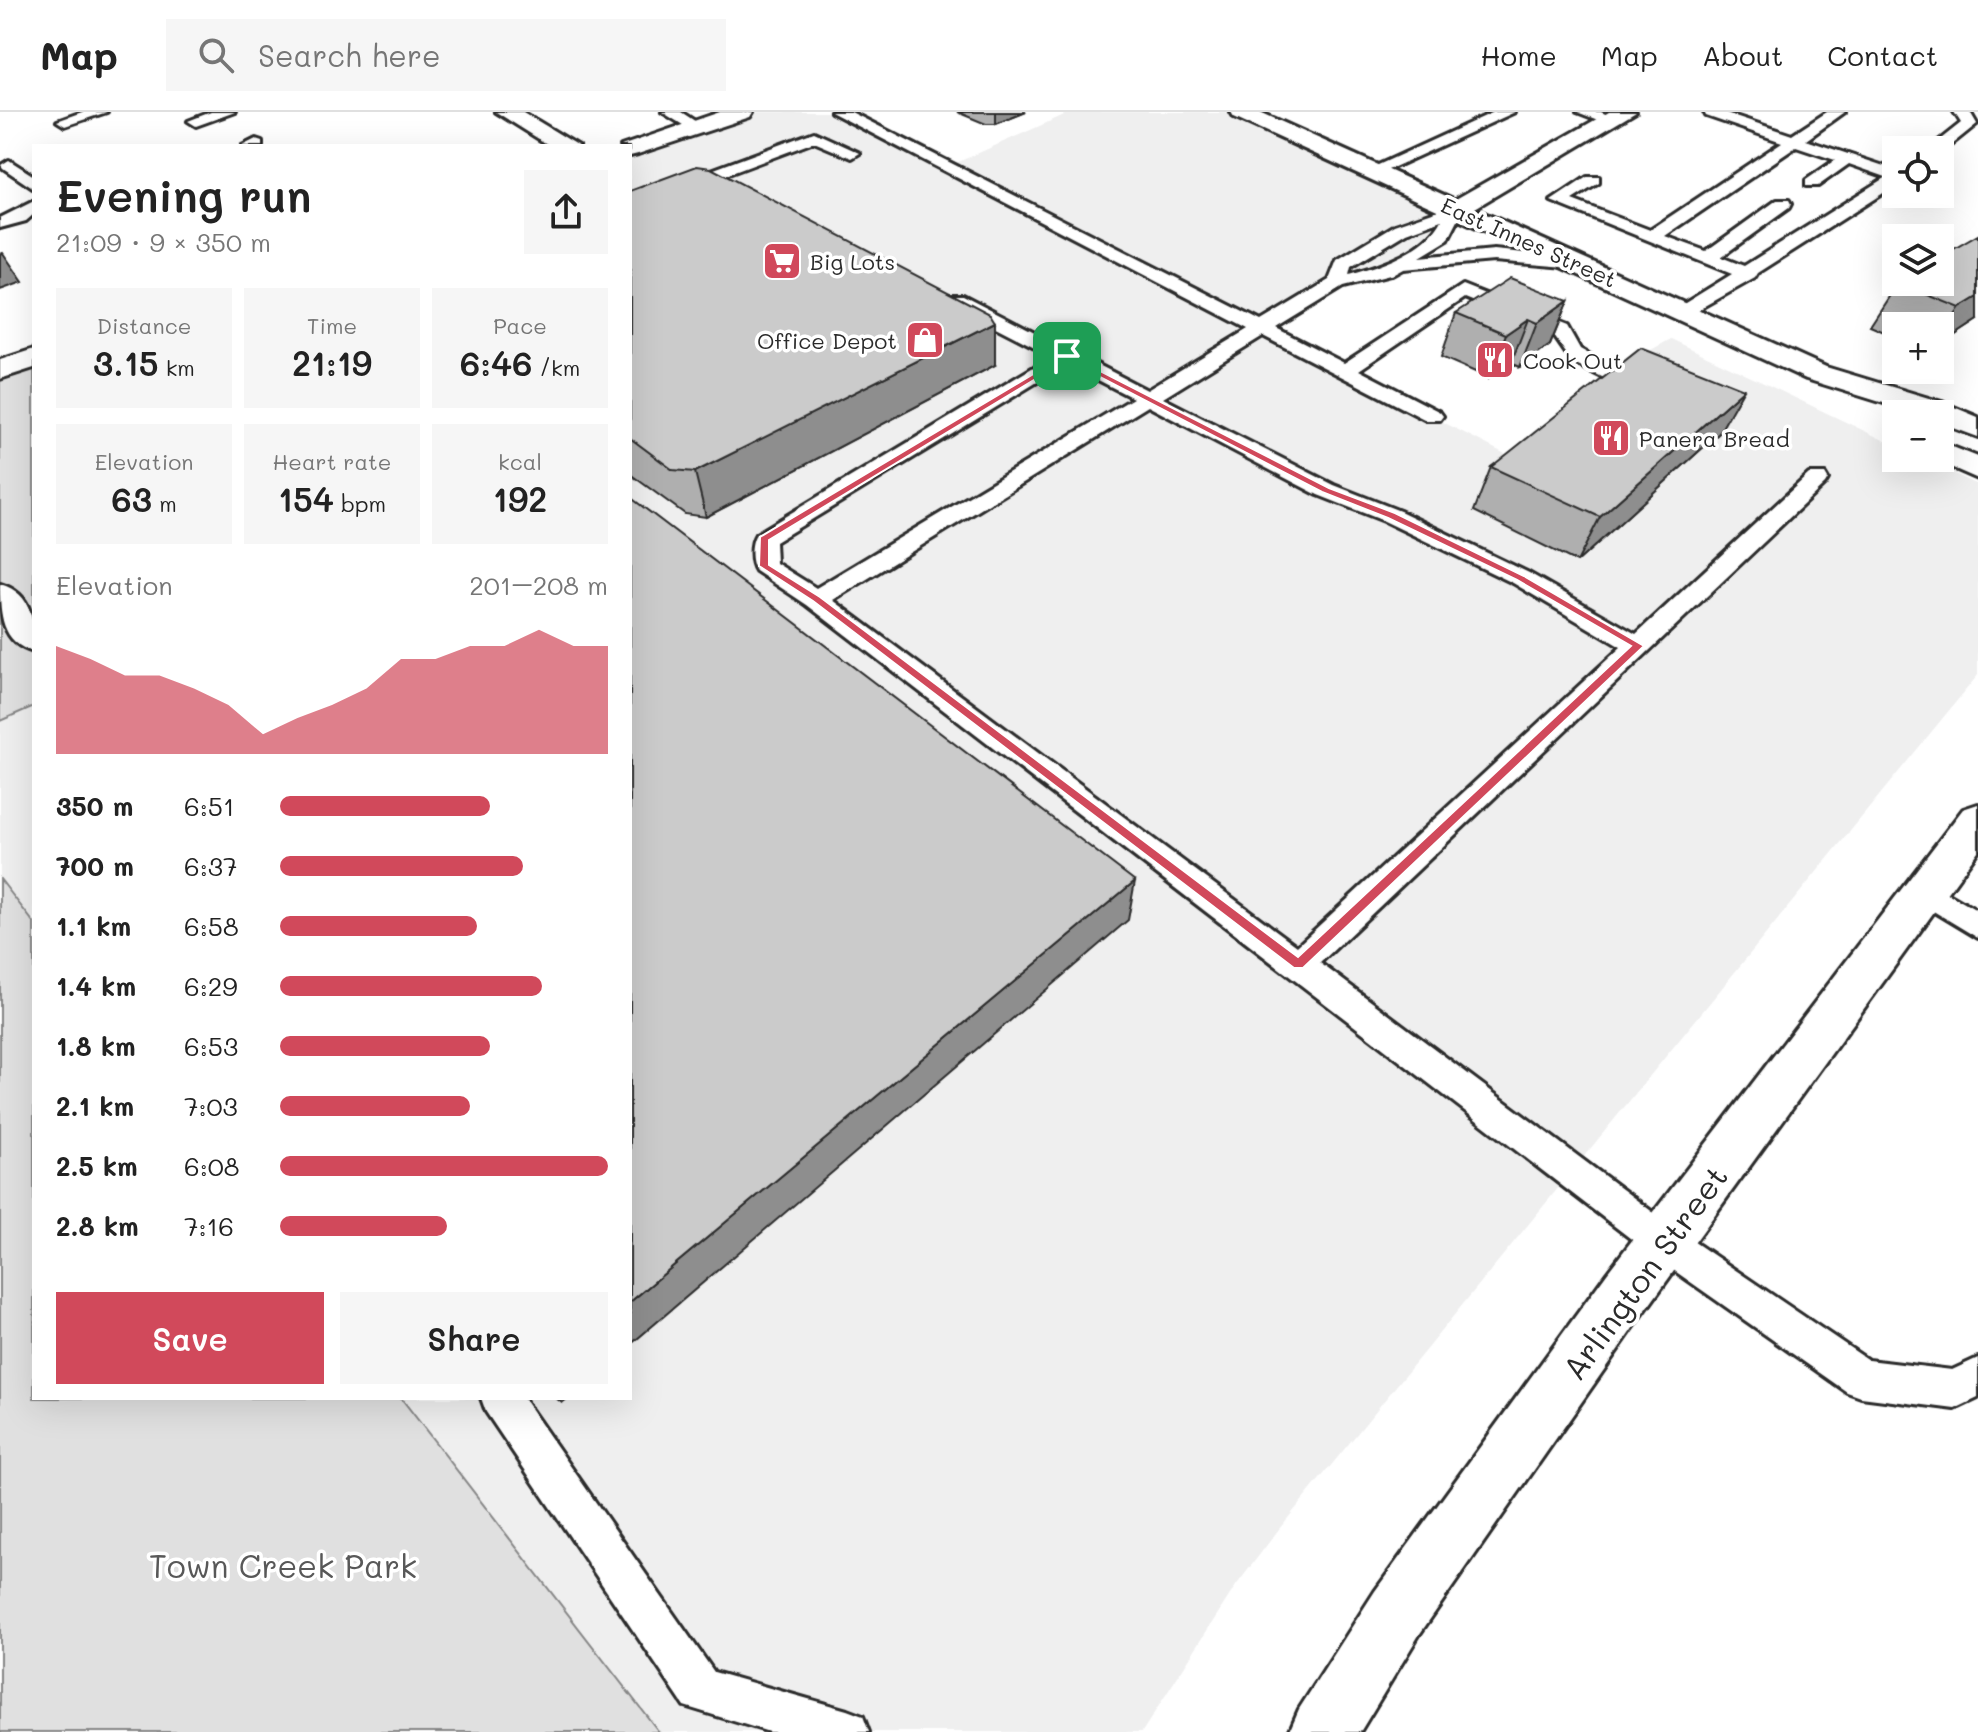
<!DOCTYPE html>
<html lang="en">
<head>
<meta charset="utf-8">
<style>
	:root { --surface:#fff; --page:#f6f6f6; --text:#222; --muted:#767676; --line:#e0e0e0; --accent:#d1495b }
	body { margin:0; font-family:Mali,sans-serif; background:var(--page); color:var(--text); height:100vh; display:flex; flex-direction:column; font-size:30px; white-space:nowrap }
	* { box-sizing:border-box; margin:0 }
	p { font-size:26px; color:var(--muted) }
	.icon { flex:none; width:44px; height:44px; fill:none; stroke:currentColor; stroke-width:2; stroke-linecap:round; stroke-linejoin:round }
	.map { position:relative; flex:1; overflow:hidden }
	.side { position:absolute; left:32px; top:32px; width:600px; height:1256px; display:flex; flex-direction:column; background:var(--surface); border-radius:0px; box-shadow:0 8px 32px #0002 }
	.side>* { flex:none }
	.tools { position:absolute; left:1882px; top:24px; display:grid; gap:16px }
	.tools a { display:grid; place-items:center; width:72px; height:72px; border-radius:0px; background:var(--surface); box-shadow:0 8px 32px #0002; font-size:40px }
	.pin { position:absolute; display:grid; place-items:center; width:68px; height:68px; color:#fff; margin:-34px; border-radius:16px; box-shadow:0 4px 12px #0006 }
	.round { display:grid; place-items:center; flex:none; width:84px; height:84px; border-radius:0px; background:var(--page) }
	.summary { display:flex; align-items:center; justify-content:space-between; height:136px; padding:0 24px }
	h1 { font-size:44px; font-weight:600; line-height:60px }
	.figures { display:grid; grid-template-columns:repeat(3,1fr); gap:12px; height:136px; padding:8px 24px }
	.figures div { display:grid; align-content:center; border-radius:0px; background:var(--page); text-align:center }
	.figures b { font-size:34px; font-weight:600 }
	.figures small { font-size:22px; font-weight:400 }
	.figures p { font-size:22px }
	.chart { height:224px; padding:16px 24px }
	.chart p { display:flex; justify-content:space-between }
	.chart svg { width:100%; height:144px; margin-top:8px; fill:var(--accent); opacity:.7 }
	.action { display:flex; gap:16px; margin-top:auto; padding:16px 24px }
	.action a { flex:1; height:92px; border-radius:0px; background:var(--accent); color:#fff; font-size:32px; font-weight:600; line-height:92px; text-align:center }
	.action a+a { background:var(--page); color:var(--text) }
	ul { padding:0 24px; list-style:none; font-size:26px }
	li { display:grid; grid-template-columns:128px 96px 1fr; align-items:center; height:60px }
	li i { height:20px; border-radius:10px; background:var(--accent) }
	header { display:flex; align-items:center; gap:48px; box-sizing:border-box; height:112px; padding:0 40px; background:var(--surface); border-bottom:2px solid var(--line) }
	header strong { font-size:38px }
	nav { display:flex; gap:44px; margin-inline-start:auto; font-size:28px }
	.search { width:560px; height:72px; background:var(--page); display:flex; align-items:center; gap:20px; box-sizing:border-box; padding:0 28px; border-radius:0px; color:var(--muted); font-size:30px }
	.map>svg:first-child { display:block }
	.built { fill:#efefef }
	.green { fill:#e0e0e0; stroke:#868686; stroke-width:2 }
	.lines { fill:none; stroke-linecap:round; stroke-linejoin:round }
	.service-casing { stroke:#2b2b2b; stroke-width:6 }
	.minor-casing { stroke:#2b2b2b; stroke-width:6 }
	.tertiary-casing { stroke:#2b2b2b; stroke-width:6 }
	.primary-casing { stroke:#2b2b2b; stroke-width:6 }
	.service { fill:#fff; fill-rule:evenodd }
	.minor { fill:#fff; fill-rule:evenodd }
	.tertiary { fill:#fff; fill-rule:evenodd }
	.primary { fill:#fff; fill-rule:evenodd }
	.wall { fill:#afafaf; stroke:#2b2b2b; stroke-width:2 }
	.shaded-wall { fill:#8e8e8e; stroke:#2b2b2b; stroke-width:2 }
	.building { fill:#cbcbcb; stroke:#2b2b2b; stroke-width:2 }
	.route { fill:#d1495b; stroke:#fff; stroke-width:2; fill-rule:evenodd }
	.labels { text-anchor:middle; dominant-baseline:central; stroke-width:7; stroke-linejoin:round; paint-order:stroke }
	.far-street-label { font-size:22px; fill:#2b2b2b; stroke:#fff }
	.far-poi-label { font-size:22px; fill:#2b2b2b; stroke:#fff; text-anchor:start }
	.near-street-label { font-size:32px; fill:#2b2b2b; stroke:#fff }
	.near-park-label { font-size:32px; fill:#585858; stroke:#fff }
</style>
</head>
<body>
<header>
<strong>Map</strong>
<div class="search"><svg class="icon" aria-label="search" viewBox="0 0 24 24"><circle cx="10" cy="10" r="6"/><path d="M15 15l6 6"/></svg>Search here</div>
<nav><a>Home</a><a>Map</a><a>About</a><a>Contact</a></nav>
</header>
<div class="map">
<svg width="1978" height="1620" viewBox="0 0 1978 1620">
	<rect width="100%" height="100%" fill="#fff"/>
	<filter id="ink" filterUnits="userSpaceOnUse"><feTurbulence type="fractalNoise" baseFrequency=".0125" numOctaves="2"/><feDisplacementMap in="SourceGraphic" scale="16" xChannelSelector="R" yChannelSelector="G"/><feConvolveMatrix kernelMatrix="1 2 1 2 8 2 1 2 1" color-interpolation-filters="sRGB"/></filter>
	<g filter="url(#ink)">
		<!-- built -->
		<g class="built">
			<polygon points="747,0 838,0 947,55 1071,0 1242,0 1456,97 1442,124 1388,158 1337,171 1262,217 1511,345 1609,261 1671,227 1896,334 1896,346 1921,346 1978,373 1978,563 1279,1417 1235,1475 1142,1620 659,1620 401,1286 630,1286 630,42"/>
			<polygon points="34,594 34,811 0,767 0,609"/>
		</g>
		<!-- green -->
		<g class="green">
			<polygon points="34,252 34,594 0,609 0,264"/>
			<polygon points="0,767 34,811 34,1286 401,1286 659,1620 0,1620"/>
		</g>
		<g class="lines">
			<!-- service casing -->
			<g class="service-casing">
				<g id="service">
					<polygon points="82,0 107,0 65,14 57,9"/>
					<polygon points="211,0 235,0 196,14 188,9"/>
					<polygon points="662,0 681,0 704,15 701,18 691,18"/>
					<path d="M831,0h20l410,209 68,-41 8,-20 58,-35 61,-21 8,5 -16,31 -28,17 74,-7 91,9 3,4 -9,5 -85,-7 -91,8 -9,5 -51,13 -67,41 68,35 119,-78 104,41 13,23 36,20 3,4 -3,4h-14l-30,-15 -20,-29 -87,-35 -106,72 81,42 3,4 -3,4h-14l-163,-84 -100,62 171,87 66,26 129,62 107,61 173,-160h16l3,5 -3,5 -505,479 358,268 190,129 84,10 26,-12v40l-23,11 -94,-12 -14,-5 -195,-137 -845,-650 -51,-34c-6,-9 -6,-28 0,-37l296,-178 -103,-53 -2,-4 2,-4h14l184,95 101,-61zM1442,108c-16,31 -61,46 -93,55l2,-8 56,-34zM1067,252l66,34 -317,190 -40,-25 -1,-21zM1148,294l170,89 66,26 129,62 108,64 -324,299 -464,-346z"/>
					<polygon points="1494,0 1515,0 1379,62 1373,64 1365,59"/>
					<polygon points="1577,0 1601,0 1619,8 1611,13"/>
					<path d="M1704,0h19l69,23 35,-23h18l-39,28 90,30v15l-138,88 -3,5 -71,40 -9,-6 2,-4 55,-34 -181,-73 36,-24h12v6l-27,17 78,30 132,-88 -76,-26zM1796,35l39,13 -29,20v6h12l31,-22 37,13 -142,89 -23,-9 68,-49 2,-4 -2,-4h-12l-71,51 -41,-15z"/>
					<polygon points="1954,0 1970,0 1977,12 1941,41 1940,38 1927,38 1961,11"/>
					<polygon points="814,20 860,41 852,46 814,30 630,99 630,88"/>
					<polygon points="256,27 262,29 262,34 242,34"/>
					<polygon points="9,48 34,64 34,77 3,56 1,53"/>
					<polygon points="34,89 34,102 26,109 0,116 0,106"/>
					<polygon points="1925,768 1978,799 1978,826 1915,788 1910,780 1915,772"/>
					<polygon points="481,1286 523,1286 714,1560 847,1598 863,1604 869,1620 769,1620 684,1594 486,1300"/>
				</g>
			</g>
			<!-- minor casing -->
			<g class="minor-casing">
				<g id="minor">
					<polygon points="496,0 523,0 579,34 550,34"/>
					<polygon points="1609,0 1636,0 1465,102 1447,102 1444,97 1447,92"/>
					<path d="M0,472c34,10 34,39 34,68 -33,-9 -34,-38 -34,-68z"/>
				</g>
			</g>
			<!-- tertiary casing -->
			<g class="tertiary-casing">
				<g id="tertiary">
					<polygon points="720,0 753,0 750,5 638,42 630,44 630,34 621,34"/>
					<polygon points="34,237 34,256 0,267 0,248"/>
					<polygon points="1978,692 1978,739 1645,1199 1419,1523 1360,1620 1289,1620 1299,1597 1375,1479 1607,1161 1963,697"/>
				</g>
			</g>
			<!-- primary casing -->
			<g class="primary-casing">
				<g id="primary">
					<polygon points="1231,0 1260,0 1826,255 1942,290 1978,305 1978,325 1940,311 1940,302 1919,302 1806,267 1234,5"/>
					<polygon points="1940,330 1978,345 1978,367 1930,346 1940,346"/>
				</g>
			</g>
			<!-- service -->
			<use href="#service" class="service"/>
			<!-- minor -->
			<use href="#minor" class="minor"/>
			<!-- tertiary -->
			<use href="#tertiary" class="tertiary"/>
			<!-- primary -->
			<use href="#primary" class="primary"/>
		</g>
		<!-- wall -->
		<g class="wall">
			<polygon points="957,0 1026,0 996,12 986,12"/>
			<polygon points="630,79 995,253 706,405 685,402 630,362"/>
			<polygon points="1940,170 1978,208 1940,233 1940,214 1896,214 1896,225 1870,214 1898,171"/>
			<polygon points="1568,189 1550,233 1520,255 1511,251 1489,266 1441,245 1456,201"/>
			<polygon points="1719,321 1577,450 1474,399 1491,355"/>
		</g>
		<!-- shaded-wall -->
		<g class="shaded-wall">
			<polygon points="996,0 1026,0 996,12"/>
			<polygon points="3,141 23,170 0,178 0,142"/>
			<polygon points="1978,185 1978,208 1940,233 1940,225 1960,196"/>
			<polygon points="1568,189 1550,233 1520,255 1537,211"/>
			<polygon points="1528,207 1511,251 1489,266 1506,222"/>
			<polygon points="995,210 995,253 706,405 695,360"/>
			<polygon points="1744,277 1719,321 1577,450 1600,405"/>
			<polygon points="1135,769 1128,808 630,1233 630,1190"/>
			<polygon points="556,1286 568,1286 562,1291"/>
		</g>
		<!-- building -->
		<g class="building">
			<polygon points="697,54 711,56 990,202 995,210 695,360 673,358 630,326 630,79"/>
			<polygon points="1978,123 1978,185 1960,196 1898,171 1940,170 1940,145"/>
			<polygon points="1510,166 1568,189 1537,211 1528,207 1506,222 1456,201"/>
			<polygon points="1641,236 1744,277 1600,405 1491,355"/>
			<polygon points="630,385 1135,769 630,1190"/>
		</g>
	</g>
	<!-- route -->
	<path class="route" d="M1067,242l262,134 66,25 129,63 120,70 -341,322h-9l-481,-367 -54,-35 1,-29zM1067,248l255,132 66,26 129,62 114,66 -333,311 -478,-360 -51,-32v-25z"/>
	<!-- icons -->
	<defs>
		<g id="supermarket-square" transform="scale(2)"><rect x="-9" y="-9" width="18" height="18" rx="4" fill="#d1495b" stroke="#fff"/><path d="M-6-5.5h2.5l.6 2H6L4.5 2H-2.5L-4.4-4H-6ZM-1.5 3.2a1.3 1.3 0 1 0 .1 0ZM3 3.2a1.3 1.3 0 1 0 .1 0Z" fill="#fff"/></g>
		<g id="shop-square" transform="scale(2)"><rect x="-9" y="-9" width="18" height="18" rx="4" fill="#d1495b" stroke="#fff"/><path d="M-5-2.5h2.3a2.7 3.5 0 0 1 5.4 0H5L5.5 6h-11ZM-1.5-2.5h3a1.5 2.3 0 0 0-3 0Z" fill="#fff"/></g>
		<g id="restaurant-square" transform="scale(2)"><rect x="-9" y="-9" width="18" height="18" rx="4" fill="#d1495b" stroke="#fff"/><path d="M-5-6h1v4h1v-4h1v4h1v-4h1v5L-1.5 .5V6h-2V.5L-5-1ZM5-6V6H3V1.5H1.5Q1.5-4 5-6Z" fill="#fff"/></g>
	</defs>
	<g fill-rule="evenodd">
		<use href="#supermarket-square" x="782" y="149"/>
		<use href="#shop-square" x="925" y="228"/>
		<use href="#restaurant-square" x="1495" y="248"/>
		<use href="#restaurant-square" x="1611" y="326"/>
	</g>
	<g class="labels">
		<!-- far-street labels -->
		<g class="far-street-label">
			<text transform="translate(1529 130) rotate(24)">East Innes Street</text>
		</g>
		<!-- far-poi labels -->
		<g class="far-poi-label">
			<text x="810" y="149">Big Lots</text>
			<text x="897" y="228" text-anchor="end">Office Depot</text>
			<text x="1523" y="248">Cook Out</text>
			<text x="1639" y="326">Panera Bread</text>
		</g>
		<!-- near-street labels -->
		<g class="near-street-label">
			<text transform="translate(1644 1160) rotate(-54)">Arlington Street</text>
		</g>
		<!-- near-park labels -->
		<g class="near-park-label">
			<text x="283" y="1453">Town Creek Park</text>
		</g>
	</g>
</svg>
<div class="tools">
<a><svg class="icon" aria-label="locate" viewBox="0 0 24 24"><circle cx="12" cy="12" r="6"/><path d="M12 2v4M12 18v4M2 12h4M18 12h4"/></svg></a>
<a><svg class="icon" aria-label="layers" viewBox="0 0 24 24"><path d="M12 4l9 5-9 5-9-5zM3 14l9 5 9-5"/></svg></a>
<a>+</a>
<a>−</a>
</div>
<div class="pin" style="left:1067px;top:244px;background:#1e9e55"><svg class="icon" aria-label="arrive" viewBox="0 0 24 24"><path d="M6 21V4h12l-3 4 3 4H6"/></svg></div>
<section class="side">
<div class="summary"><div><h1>Evening run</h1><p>21:09 · 9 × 350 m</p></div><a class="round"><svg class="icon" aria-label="share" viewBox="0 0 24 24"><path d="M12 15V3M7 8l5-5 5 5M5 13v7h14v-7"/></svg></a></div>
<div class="figures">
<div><p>Distance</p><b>3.15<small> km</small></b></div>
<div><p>Time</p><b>21:19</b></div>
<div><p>Pace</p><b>6:46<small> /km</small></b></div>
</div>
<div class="figures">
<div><p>Elevation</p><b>63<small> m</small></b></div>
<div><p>Heart rate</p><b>154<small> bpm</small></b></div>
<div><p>kcal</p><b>192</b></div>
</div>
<div class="chart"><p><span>Elevation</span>201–208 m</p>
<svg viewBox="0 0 160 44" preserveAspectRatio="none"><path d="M0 44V11L10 15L20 20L30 20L40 24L50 29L60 38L70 33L80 29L90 24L100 15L110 15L120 11L130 11L140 6L150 11L160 11V44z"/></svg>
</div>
<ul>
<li><b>350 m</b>6:51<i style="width:64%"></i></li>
<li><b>700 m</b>6:37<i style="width:74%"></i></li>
<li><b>1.1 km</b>6:58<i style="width:60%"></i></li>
<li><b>1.4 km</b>6:29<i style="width:80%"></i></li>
<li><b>1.8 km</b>6:53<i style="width:64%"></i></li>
<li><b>2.1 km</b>7:03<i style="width:58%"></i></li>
<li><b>2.5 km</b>6:08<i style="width:100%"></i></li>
<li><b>2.8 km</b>7:16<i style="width:51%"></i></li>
</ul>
<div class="action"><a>Save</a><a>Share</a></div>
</section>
</div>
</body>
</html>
